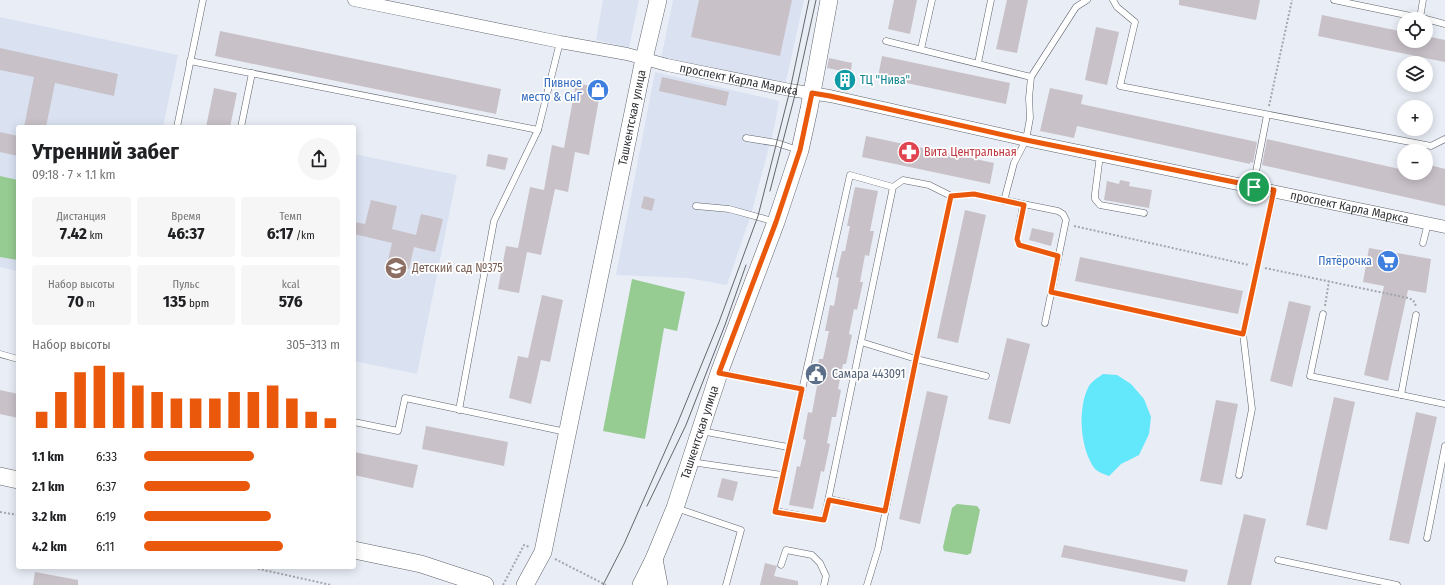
<!DOCTYPE html>
<html lang="ru">
<head>
<meta charset="utf-8">
<style>
	:root { --surface:#fff; --page:#f6f6f6; --text:#202124; --muted:#757577; --accent:#ea580c }
	body { margin:0; font-family:"Fira Sans Condensed",sans-serif; background:var(--page); color:var(--text); height:100vh; display:flex; flex-direction:column; font-size:15px; white-space:nowrap }
	* { box-sizing:border-box; margin:0 }
	p { font-size:13px; color:var(--muted) }
	.icon { flex:none; width:22px; height:22px; fill:none; stroke:currentColor; stroke-width:2; stroke-linecap:round; stroke-linejoin:round }
	.map { position:relative; flex:1; overflow:hidden }
	.details { position:absolute; left:16px; top:125px; width:340px; height:444px; display:flex; flex-direction:column; background:var(--surface); border-radius:4px; box-shadow:0 2px 10px #0003 }
	.details>* { flex:none }
	.buttons { position:absolute; left:1397px; top:12px; display:grid; gap:8px }
	.buttons a { display:grid; place-items:center; width:36px; height:36px; border-radius:50%; background:var(--surface); box-shadow:0 2px 10px #0003; font-size:20px }
	.pin { position:absolute; display:grid; place-items:center; width:34px; height:34px; color:#fff; margin:-17px; border:2px solid #fff; border-radius:50%; box-shadow:0 1px 4px #0007 }
	.round { display:grid; place-items:center; flex:none; width:42px; height:42px; border-radius:21px; background:var(--page) }
	.summary { display:flex; align-items:center; justify-content:space-between; height:68px; padding:0 16px }
	h1 { font-size:22px; font-weight:700; line-height:30px }
	.stats { display:grid; grid-template-columns:repeat(3,1fr); gap:6px; height:68px; padding:4px 16px }
	.stats div { display:grid; align-content:center; border-radius:4px; background:var(--page); text-align:center }
	.stats b { font-size:17px; font-weight:700 }
	.stats small { font-size:11px; font-weight:400 }
	.stats p { font-size:11px }
	.chart { height:112px; padding:8px 16px }
	.chart p { display:flex; justify-content:space-between }
	.chart svg { width:100%; height:72px; margin-top:4px; stroke:var(--accent); stroke-width:6 }
	ul { padding:0 16px; list-style:none; font-size:13px }
	li { display:grid; grid-template-columns:64px 48px 1fr; align-items:center; height:30px }
	li i { height:10px; border-radius:5px; background:var(--accent) }
	.map>svg:first-child { display:block }
	.built { fill:#dae2f2 }
	.green { fill:#96cb91 }
	.water { fill:#62e7fb }
	.building { fill:#c9c1c8 }
	.lines { fill:none; stroke-linecap:round; stroke-linejoin:round }
	.service-casing { stroke:#5f636b; stroke-width:7 }
	.minor-casing { stroke:#5f636b; stroke-width:13 }
	.secondary-casing { stroke:#5f636b; stroke-width:18 }
	.path { stroke:#a3a6ad; stroke-width:2; stroke-dasharray:2 2; stroke-linecap:butt }
	.service { stroke:#fff; stroke-width:6 }
	.minor { stroke:#fff; stroke-width:12 }
	.secondary { stroke:#fff; stroke-width:17 }
	.tram { stroke:#64666b; stroke-width:1 }
	.route-casing { stroke:#fff; stroke-width:8 }
	.route { stroke:#ea580c; stroke-width:5 }
	.labels { text-anchor:middle; dominant-baseline:central; stroke-width:3.5; stroke-linejoin:round; paint-order:stroke }
	.street-label { font-size:12px; fill:#2f3134; stroke:#fff }
	.culture-label { font-size:12px; fill:#0d838f; stroke:#fff; text-anchor:start }
	.shop-label { font-size:12px; fill:#366cbe; stroke:#fff; text-anchor:end }
	.health-label { font-size:12px; fill:#be3a42; stroke:#fff; text-anchor:start }
	.education-label { font-size:12px; fill:#785e54; stroke:#fff; text-anchor:start }
	.service-label { font-size:12px; fill:#4e5e75; stroke:#fff; text-anchor:start }
</style>
</head>
<body>
<div class="map">
<svg width="1445" height="585" viewBox="0 0 1445 585">
	<rect width="100%" height="100%" fill="#e9edf6"/>
	<!-- built -->
	<g class="built">
		<polygon points="603,0 639,0 629,48 596,40"/>
		<polygon points="673,0 804,0 785,86 661,58"/>
		<polygon points="0,17 178,55 163,127 18,127 18,271 0,267"/>
		<polygon points="655,72 779,101 775,124 751,215 727,285 687,278 616,275"/>
		<polygon points="354,154 457,175 417,374 354,361"/>
	</g>
	<!-- green -->
	<g class="green">
		<polygon points="0,176 18,180 18,260 0,257"/>
		<polygon points="632,279 685,292 677,331 664,328 645,439 603,431"/>
		<polygon points="957,504 977,506 980,510 971,553 967,555 944,551 943,547 952,508"/>
	</g>
	<!-- water -->
	<path class="water" d="M1103,374l14,1 14,9 13,15 7,18 -2,17 -10,21 -18,9 -12,12c-5,-2 -11,-4 -14,-7 -15,-20 -18,-61 -6,-83 3,-5 10,-9 14,-12z"/>
	<!-- building -->
	<g class="building">
		<polygon points="699,0 792,0 780,56 691,37"/>
		<polygon points="894,0 917,0 910,34 888,29"/>
		<polygon points="1007,0 1028,0 1017,53 996,49"/>
		<polygon points="1179,0 1260,0 1256,20 1179,5"/>
		<polygon points="1322,15 1404,32 1404,41 1426,41 1426,36 1445,40 1445,62 1318,36"/>
		<polygon points="1096,27 1119,32 1107,85 1085,80"/>
		<polygon points="220,31 501,89 496,114 215,56"/>
		<polygon points="0,48 118,74 114,96 55,83 46,127 24,127 34,77 0,70"/>
		<polygon points="882,56 1010,83 1006,104 878,77"/>
		<polygon points="829,58 852,63 848,92 838,90 842,71 827,68"/>
		<polygon points="662,77 729,92 726,106 659,91"/>
		<polygon points="576,83 601,88 589,155 575,152 568,192 555,189 541,255 527,252 519,293 498,289 506,246 518,248 530,187 544,190 552,145 564,148"/>
		<polygon points="214,88 237,93 230,127 206,127"/>
		<polygon points="1050,88 1083,95 1081,104 1257,142 1253,163 1250,162 1250,164 1077,126 1074,138 1040,131"/>
		<polygon points="0,132 18,136 18,156 0,152"/>
		<polygon points="866,136 994,163 990,184 862,157"/>
		<polygon points="1267,139 1404,170 1404,173 1426,173 1426,170 1429,170 1430,165 1445,169 1445,206 1262,165"/>
		<polygon points="488,154 508,158 505,170 486,166"/>
		<polygon points="1120,180 1130,182 1129,186 1152,190 1149,208 1104,200 1107,181 1119,184"/>
		<polygon points="855,187 878,191 870,231 874,231 869,256 865,255 860,282 863,282 857,310 854,309 849,334 852,335 846,364 843,364 838,389 841,390 836,417 832,417 827,443 830,444 824,472 821,471 813,509 789,505 797,466 800,467 806,440 803,439 808,412 812,413 817,386 814,385 819,359 823,359 829,331 825,331 830,305 834,306 839,278 836,277 842,251 845,251 850,226 847,226"/>
		<polygon points="644,196 655,199 652,211 641,208"/>
		<polygon points="371,200 397,206 392,229 416,235 421,214 443,219 435,252 414,247 409,269 387,264 392,243 354,234 354,222 365,224"/>
		<polygon points="965,210 986,215 958,343 937,338"/>
		<polygon points="1032,228 1054,233 1051,246 1029,240"/>
		<polygon points="1369,248 1431,259 1426,293 1408,290 1388,381 1364,375 1384,286 1363,282"/>
		<polygon points="1080,257 1243,291 1238,314 1075,281"/>
		<polygon points="542,295 563,300 550,362 541,360 531,404 509,398 518,356 528,358"/>
		<polygon points="1289,301 1311,306 1292,387 1270,381"/>
		<polygon points="1007,338 1030,344 1010,424 988,419"/>
		<polygon points="0,390 18,394 18,418 0,414"/>
		<polygon points="927,391 948,396 920,524 899,519"/>
		<polygon points="1334,397 1355,402 1327,530 1306,525"/>
		<polygon points="1216,400 1238,404 1222,485 1200,481"/>
		<polygon points="1416,412 1437,417 1409,544 1389,540"/>
		<polygon points="426,426 508,442 504,466 422,449"/>
		<polygon points="354,452 418,465 413,488 354,475"/>
		<polygon points="722,478 738,482 733,501 717,497"/>
		<polygon points="1244,514 1266,519 1251,585 1227,585"/>
		<polygon points="1064,545 1188,570 1185,582 1061,557"/>
		<polygon points="765,563 777,566 774,576 798,581 798,585 760,585"/>
		<polygon points="35,572 78,580 78,585 33,585"/>
	</g>
	<g class="lines">
		<!-- service casing -->
		<g class="service-casing">
			<g id="service">
				<polyline points="1113,0 1117,7 1135,22 1120,86 1431,146 1445,139"/>
				<polyline points="1334,0 1425,19"/>
				<polyline points="1420,18 1423,0"/>
				<polyline points="1426,19 1445,24"/>
				<polyline points="886,41 1031,77"/>
				<polyline points="921,49 932,0"/>
				<polyline points="190,61 538,130"/>
				<polyline points="978,63 991,0"/>
				<polyline points="177,127 203,0"/>
				<polyline points="241,127 252,73"/>
				<polyline points="746,138 777,143 798,150"/>
				<polyline points="1100,155 1095,194 1095,199 1100,205 1144,213"/>
				<polyline points="893,187 850,175 775,511 824,520 893,187 903,180 929,185 951,196 974,194 1058,211 1063,214 1066,220 1045,323"/>
				<polyline points="1253,187 1267,115"/>
				<polyline points="1004,201 1014,163 1026,140 1030,118 1029,98 1031,77 1076,7 1087,0"/>
				<polyline points="1023,205 1017,239 1019,245 1058,256"/>
				<polyline points="696,206 729,209 776,222"/>
				<polyline points="1423,243 1428,223"/>
				<polyline points="1051,292 1243,334"/>
				<polyline points="1323,314 1310,376 1445,404"/>
				<polyline points="861,342 916,359 986,376"/>
				<polyline points="0,354 18,359"/>
				<polyline points="721,373 802,389"/>
				<polyline points="1401,395 1416,315"/>
				<polyline points="459,410 494,221 538,130 560,42"/>
				<polyline points="354,422 398,431 405,398 566,432"/>
				<polyline points="701,431 788,447"/>
				<polyline points="691,462 782,475"/>
				<polyline points="1239,475 1252,409 1243,334 1274,191"/>
				<polyline points="829,499 885,511"/>
				<polyline points="676,508 741,530 726,585"/>
				<polyline points="1427,538 1445,446"/>
				<polyline points="1278,560 1397,585"/>
				<polyline points="781,565 786,550 812,555 820,563 826,576 824,585"/>
				<polyline points="867,585 878,549 916,359 951,196"/>
			</g>
		</g>
		<!-- minor casing -->
		<g class="minor-casing">
			<g id="minor">
				<path id="s1" d="M354,0l206,42 67,12 40,11 123,25 40,6 196,44 419,87"/>
			</g>
		</g>
		<!-- secondary casing -->
		<g class="secondary-casing">
			<g id="secondary">
				<polyline points="0,476 18,480"/>
				<polyline points="354,550 421,564 485,585"/>
				<polyline points="654,559 659,585"/>
				<path id="s2" d="M525,585l18,-33 101,-493 14,-59"/>
				<path id="s3" d="M641,585l13,-26 21,-51 44,-135 57,-151 24,-72 9,-41 20,-109"/>
			</g>
		</g>
		<!-- path -->
		<g class="path">
			<polyline points="1269,106 1292,0"/>
			<polyline points="1074,226 1249,265"/>
			<polyline points="1265,268 1408,298 1413,300 1416,306"/>
			<polyline points="1325,306 1329,281"/>
			<polyline points="0,512 18,515"/>
			<polyline points="555,559 606,585"/>
			<polyline points="250,567 331,585"/>
			<polyline points="503,585 524,545 529,547"/>
		</g>
		<!-- service -->
		<use href="#service" class="service"/>
		<!-- minor -->
		<use href="#minor" class="minor"/>
		<!-- secondary -->
		<use href="#secondary" class="secondary"/>
		<!-- tram -->
		<g class="tram">
			<polyline points="770,191 796,91 816,0"/>
			<polyline points="647,506 686,425 725,325 746,265"/>
			<polyline points="603,585 624,544 678,422 719,322 758,216 790,90 809,0"/>
		</g>
	</g>
	<g class="lines">
		<!-- route casing -->
		<g class="route-casing">
			<polygon id="route" points="812,93 830,96 1026,140 1274,190 1243,334 1051,292 1058,256 1019,245 1017,239 1024,205 974,194 951,196 916,359 885,511 829,500 824,520 775,512 802,389 719,373 776,222 800,150"/>
		</g>
		<!-- route -->
		<use href="#route" class="route"/>
	</g>
	<!-- icons -->
	<defs>
		<g id="building-disc" transform="scale(1.15)"><circle r="9.5" fill="#0f9aa8" stroke="#fff"/><path d="M-4-6H4V6H1V3H-1V6H-4ZM-2.5-4.3h1.7v1.8h-1.7ZM.8-4.3h1.7v1.8H.8ZM-2.5-1h1.7V.8h-1.7ZM.8-1h1.7V.8H.8Z" fill="#fff"/></g>
		<g id="shop-disc" transform="scale(1.15)"><circle r="9.5" fill="#3f7fe0" stroke="#fff"/><path d="M-5-2.5h2.3a2.7 3.5 0 0 1 5.4 0H5L5.5 6h-11ZM-1.5-2.5h3a1.5 2.3 0 0 0-3 0Z" fill="#fff"/></g>
		<g id="pharmacy-disc" transform="scale(1.15)"><circle r="9.5" fill="#e0444e" stroke="#fff"/><path d="M-2-6h4v4h4v4h-4v4h-4v-4h-4v-4h4Z" fill="#fff"/></g>
		<g id="supermarket-disc" transform="scale(1.15)"><circle r="9.5" fill="#3f7fe0" stroke="#fff"/><path d="M-6-5.5h2.5l.6 2H6L4.5 2H-2.5L-4.4-4H-6ZM-1.5 3.2a1.3 1.3 0 1 0 .1 0ZM3 3.2a1.3 1.3 0 1 0 .1 0Z" fill="#fff"/></g>
		<g id="school-disc" transform="scale(1.15)"><circle r="9.5" fill="#8d6e63" stroke="#fff"/><path d="M0-5L7-2L0 1L-7-2ZM-4 1L0 2.5L4 1V4Q0 6-4 4Z" fill="#fff"/></g>
		<g id="civic-disc" transform="scale(1.15)"><circle r="9.5" fill="#5c6f8a" stroke="#fff"/><path d="M-.6-6.5H3V-4.5H.6V-3L4-1V1h2V6H-6V1h2V-1L-.6-3ZM-1.2 2.5V6h2.4V2.5Z" fill="#fff"/></g>
	</defs>
	<g fill-rule="evenodd">
		<use href="#building-disc" x="845" y="80"/>
		<use href="#shop-disc" x="598" y="90"/>
		<use href="#pharmacy-disc" x="909" y="152"/>
		<use href="#supermarket-disc" x="1388" y="261"/>
		<use href="#school-disc" x="396" y="268"/>
		<use href="#civic-disc" x="816" y="374"/>
	</g>
	<g class="labels">
		<!-- street labels -->
		<g class="street-label">
			<text stroke="none"><textPath href="#s1" startOffset="393">проспект Карла Маркса</textPath></text>
			<text stroke="none"><textPath href="#s2" startOffset="481">Ташкентская улица</textPath></text>
			<text stroke="none"><textPath href="#s1" startOffset="1017">проспект Карла Маркса</textPath></text>
			<text stroke="none"><textPath href="#s3" startOffset="164">Ташкентская улица</textPath></text>
		</g>
		<!-- culture labels -->
		<g class="culture-label">
			<text x="860" y="80">ТЦ "Нива"</text>
		</g>
		<!-- shop labels -->
		<g class="shop-label">
			<text x="582" y="83">Пивное<tspan x="582" dy="14">место &amp; СнГ</tspan></text>
			<text x="1372" y="261">Пятёрочка</text>
		</g>
		<!-- health labels -->
		<g class="health-label">
			<text x="924" y="152">Вита Центральная</text>
		</g>
		<!-- education labels -->
		<g class="education-label">
			<text x="412" y="268">Детский сад №375</text>
		</g>
		<!-- service labels -->
		<g class="service-label">
			<text x="832" y="374">Самара 443091</text>
		</g>
	</g>
</svg>
<div class="buttons">
<a><svg class="icon" aria-label="locate" viewBox="0 0 24 24"><circle cx="12" cy="12" r="6"/><path d="M12 2v4M12 18v4M2 12h4M18 12h4"/></svg></a>
<a><svg class="icon" aria-label="layers" viewBox="0 0 24 24"><path d="M12 4l9 5-9 5-9-5zM3 14l9 5 9-5"/></svg></a>
<a>+</a>
<a>−</a>
</div>
<div class="pin" style="left:1254px;top:187px;background:#1e9e55"><svg class="icon" aria-label="arrive" viewBox="0 0 24 24"><path d="M6 21V4h12l-3 4 3 4H6"/></svg></div>
<section class="details">
<div class="summary"><div><h1>Утренний забег</h1><p>09:18 · 7 × 1.1 km</p></div><a class="round"><svg class="icon" aria-label="share" viewBox="0 0 24 24"><path d="M12 15V3M7 8l5-5 5 5M5 13v7h14v-7"/></svg></a></div>
<div class="stats">
<div><p>Дистанция</p><b>7.42<small> km</small></b></div>
<div><p>Время</p><b>46:37</b></div>
<div><p>Темп</p><b>6:17<small> /km</small></b></div>
</div>
<div class="stats">
<div><p>Набор высоты</p><b>70<small> m</small></b></div>
<div><p>Пульс</p><b>135<small> bpm</small></b></div>
<div><p>kcal</p><b>576</b></div>
</div>
<div class="chart"><p><span>Набор высоты</span>305–313 m</p>
<svg viewBox="0 0 160 44" preserveAspectRatio="none"><path d="M5 44V34M15 44V22M25 44V10M35 44V6M45 44V10M55 44V18M65 44V22M75 44V26M85 44V26M95 44V26M105 44V22M115 44V22M125 44V18M135 44V26M145 44V34M155 44V38"/></svg>
</div>
<ul>
<li><b>1.1 km</b>6:33<i style="width:56%"></i></li>
<li><b>2.1 km</b>6:37<i style="width:54%"></i></li>
<li><b>3.2 km</b>6:19<i style="width:65%"></i></li>
<li><b>4.2 km</b>6:11<i style="width:71%"></i></li>
</ul>
</section>
</div>
</body>
</html>
